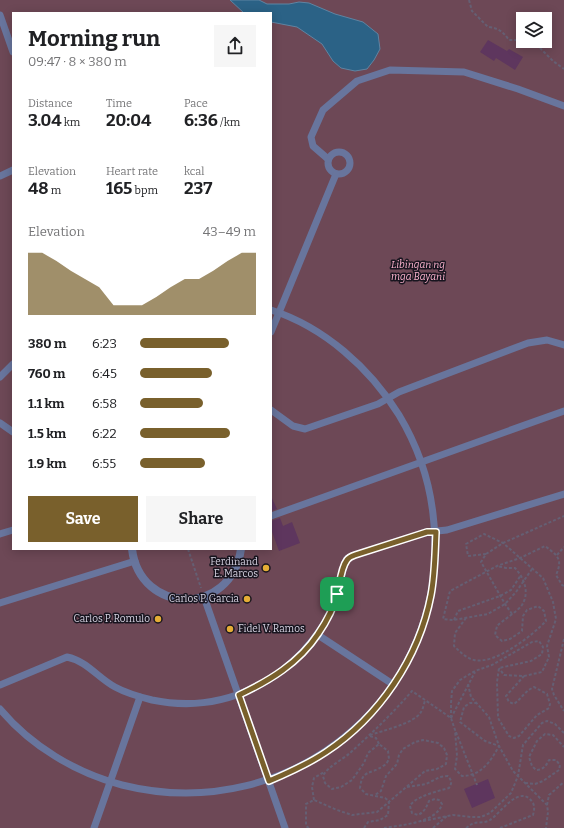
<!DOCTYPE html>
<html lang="en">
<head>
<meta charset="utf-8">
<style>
	:root { --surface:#fff; --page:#f6f6f6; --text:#202124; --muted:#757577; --accent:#79602c }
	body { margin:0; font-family:Bitter,serif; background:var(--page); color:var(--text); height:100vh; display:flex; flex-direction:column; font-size:15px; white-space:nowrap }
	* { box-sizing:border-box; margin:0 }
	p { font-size:13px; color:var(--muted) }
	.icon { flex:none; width:22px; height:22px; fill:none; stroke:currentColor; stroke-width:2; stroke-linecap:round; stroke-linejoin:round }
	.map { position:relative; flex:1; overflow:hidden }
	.sheet { position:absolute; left:12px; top:12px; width:260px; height:538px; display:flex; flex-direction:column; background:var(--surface); border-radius:0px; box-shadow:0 2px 10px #0003 }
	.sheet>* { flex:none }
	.fabs { position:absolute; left:516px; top:12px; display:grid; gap:8px }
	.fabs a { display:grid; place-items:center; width:36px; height:36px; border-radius:0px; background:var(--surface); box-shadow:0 2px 10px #0003; font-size:20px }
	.pin { position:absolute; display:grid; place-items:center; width:34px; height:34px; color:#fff; margin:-17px; border-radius:8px; box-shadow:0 2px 6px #0006 }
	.round { display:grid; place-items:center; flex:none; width:42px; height:42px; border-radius:0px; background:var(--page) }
	.summary { display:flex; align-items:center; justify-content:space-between; height:68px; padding:0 16px }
	h1 { font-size:22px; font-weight:700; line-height:30px }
	.stats { display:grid; grid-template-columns:repeat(3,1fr); gap:6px; height:68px; padding:4px 16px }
	.stats div { display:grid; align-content:center }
	.stats b { font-size:17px; font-weight:700 }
	.stats small { font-size:11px; font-weight:400 }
	.stats p { font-size:11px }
	.chart { height:112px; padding:8px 16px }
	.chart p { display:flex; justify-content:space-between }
	.chart svg { width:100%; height:72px; margin-top:4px; fill:var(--accent); opacity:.7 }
	.primary-button { display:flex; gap:8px; margin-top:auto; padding:8px 16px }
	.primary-button a { flex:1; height:46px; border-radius:0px; background:var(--accent); color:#fff; font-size:16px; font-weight:700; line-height:46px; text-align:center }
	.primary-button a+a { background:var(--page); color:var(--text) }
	ul { padding:0 16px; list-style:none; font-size:13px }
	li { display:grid; grid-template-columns:64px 48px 1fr; align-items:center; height:30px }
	li i { height:10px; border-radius:5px; background:var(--accent) }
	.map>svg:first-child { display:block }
	.green { fill:#6d4856; fill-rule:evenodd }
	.water { fill:#2b6286; stroke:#5f84a2 }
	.building { fill:#5e365e }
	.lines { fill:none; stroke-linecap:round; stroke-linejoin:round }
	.path { stroke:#655f73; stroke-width:2; stroke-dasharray:3 2; stroke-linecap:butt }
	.lane { stroke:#68759d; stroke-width:7 }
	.street { stroke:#68759d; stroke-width:8 }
	.route-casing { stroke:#fff; stroke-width:8 }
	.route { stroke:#79602c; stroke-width:5 }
	.poi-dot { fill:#e5ad36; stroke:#18151f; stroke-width:1.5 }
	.labels { text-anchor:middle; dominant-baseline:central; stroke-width:3; stroke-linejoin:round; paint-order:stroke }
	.park-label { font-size:10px; font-style:italic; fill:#fdb4cf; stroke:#18151f }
	.poi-label { font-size:10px; fill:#d7d3e2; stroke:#18151f; text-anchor:end }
</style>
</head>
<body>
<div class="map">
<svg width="564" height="828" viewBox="0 0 564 828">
	<rect width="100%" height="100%" fill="#312a41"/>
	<!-- green -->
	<path class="green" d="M0,0h564v828h-564zM13,13h258v536h-258zM523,19h22v22h-22z"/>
	<!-- water -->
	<polygon class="water" points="230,0 259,0 267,4 289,4 299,2 309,3 335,14 363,22 378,34 380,49 374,60 367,69 355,71 341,68 333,61 322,44 297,27 271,22 271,13 244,13"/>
	<!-- building -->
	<g class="building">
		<polygon points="488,40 507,51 509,49 523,57 515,70 496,58 494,61 480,52"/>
		<polygon points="271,496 277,509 271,511"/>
		<polygon points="280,518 283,526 292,522 300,543 279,551 271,529 271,521"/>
		<polygon points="488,779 495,798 472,808 464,789"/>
	</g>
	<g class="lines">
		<!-- path -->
		<g class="path">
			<path d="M469,0l3,11 16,16c11,1 15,5 21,13h14"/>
			<polyline points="527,41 536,44 553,61 564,69"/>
			<polyline points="188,549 201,588"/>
			<polyline points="486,554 468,556 466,544 484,534 503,543 543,578 553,602 556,619 547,646 549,657 542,672 524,676 504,675 499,668"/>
			<polyline points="557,555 564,547"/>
			<path d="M532,569l-16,23 -11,12 -17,10 -35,6 -10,-1 7,-28 47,-25 23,-8 25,-12c13,10 18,13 11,29l6,10 2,1"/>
			<polyline points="512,614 505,604 481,562 486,554 503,543 564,516"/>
			<path d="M466,618l-11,15 -1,13c6,6 12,12 20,14 21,5 59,-25 72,-39l-2,-10 -6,-5 -11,4 -4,6 -1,15 -12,8 -8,2 -7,-6 2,-9c6,-6 20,-14 25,-21 8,-13 2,-27 -7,-37h-9l-9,-2"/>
			<polyline points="454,620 458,611 500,596 511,590 521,575"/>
			<polyline points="564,639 552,689 554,695 564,711"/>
			<polyline points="468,684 471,697 489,717 499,746 513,771 547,805 548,812 546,828"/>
			<path d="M451,718v-15l1,-12 8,-11 15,-9 17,-6 40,-23 7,-1 4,6 -1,7 -11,7 -32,7 -2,14 1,36 11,18 5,2 5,-2 18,-21 12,-7 1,-4 -3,-10 -13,-7c-9,4 -12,11 -20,17l-5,-2 -3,-6 18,-20"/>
			<polyline points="451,718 475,672"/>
			<polyline points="456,732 477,785"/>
			<path d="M370,735c12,-4 45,-12 51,-23 2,-3 3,-8 4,-12"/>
			<polyline points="370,736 376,738 379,744"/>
			<path d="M525,783l10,1 8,-3 16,-11 1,-5 -4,-5h-7c-3,6 -6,10 -13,10l-4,-4 -3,-9 8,-16 8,-7 8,1 11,12"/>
			<polyline points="314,800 312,787 314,778 324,772"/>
			<polyline points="547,805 549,795 564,782"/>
			<polyline points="423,821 453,815 471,817 481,817 490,813 511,793 518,776 523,745 542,723 547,721 555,724 564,733"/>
			<polyline points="309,828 306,826 306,804 314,800 337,810 352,815 377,812 425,771 437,769 446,764 447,755 444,748 438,743 423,740 415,742 403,749 399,755 397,764 386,776 381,791 375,795"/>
			<path d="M364,828l4,-6 12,-2 8,-5 1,-14 -4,-3 -19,-4 -6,-6c2,-19 10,-13 23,-22 3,-1 5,-5 6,-7l-1,-8 -9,-7 -11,9 -4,10 -12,17 -11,7 -9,2 -7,-6 -2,-7c4,-9 19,-16 27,-23 22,-20 43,-40 62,-62l39,27 4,12 2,26 -2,13 7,7c19,0 29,-15 37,-30l-14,-5 -25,-19 4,-15 6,-4h7"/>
			<path d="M384,828c16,-3 53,-5 58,-24l-3,-4 -4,-1 -6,2c-3,7 -5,11 -11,14l-6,-2 -2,-7c4,-9 28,-15 39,-18 3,-5 3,-7 -1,-12l-8,1 -14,7 -19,3"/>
			<polyline points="433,828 447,816"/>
			<path d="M466,828c3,-2 5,-4 8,-5 5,-1 11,0 16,-3 10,-6 30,-38 43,-17 2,4 1,8 0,12l-33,13"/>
		</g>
		<!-- lane -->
		<g class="lane">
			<polyline points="0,15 13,52"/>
			<circle cx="339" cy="163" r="11"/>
			<polyline points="328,159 313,146 311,137 323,110 357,81 390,70 464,72 518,89 564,106"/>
			<polyline points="0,176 13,170"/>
			<polyline points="271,332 336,174"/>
			<polyline points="0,377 13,364"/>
			<polyline points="271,410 293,426 305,429 378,404 399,392 528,343 547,340 564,345"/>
			<polyline points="0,423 13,432"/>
			<polyline points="271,516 564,411"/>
			<polyline points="0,534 13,530"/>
			<polyline points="204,597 285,828"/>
			<polyline points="0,603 135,561"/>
			<polyline points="318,635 394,685"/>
			<path d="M0,685l67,-28c20,4 31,21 48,30 11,6 25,10 37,13 72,15 138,-19 175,-81 7,-12 10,-26 14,-40 1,-6 2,-14 6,-20 2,-2 5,-3 8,-4l72,-23 20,-2 117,-36"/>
			<path d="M0,709c31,37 76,64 122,76 172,43 334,-94 311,-271 -4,-35 -16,-69 -34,-99 -29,-47 -75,-88 -128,-105"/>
			<polyline points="94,828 140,697"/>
		</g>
		<!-- street -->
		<path class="street" d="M132,549c8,66 99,68 109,0"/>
	</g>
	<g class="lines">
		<!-- route casing -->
		<g class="route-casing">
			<path id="route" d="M427,532h9c-1,21 -1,42 -5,63 -12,63 -52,122 -105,157 -18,12 -38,21 -57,29l-30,-86c30,-14 60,-32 79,-61 9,-13 16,-27 20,-42 2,-10 3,-24 9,-32 2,-3 5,-4 8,-5z"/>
		</g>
		<!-- route -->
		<use href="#route" class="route"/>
	</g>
	<!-- markers -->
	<g class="poi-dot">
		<circle cx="266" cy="568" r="4"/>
		<circle cx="247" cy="599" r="4"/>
		<circle cx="158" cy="619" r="4"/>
		<circle cx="230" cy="629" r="4"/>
	</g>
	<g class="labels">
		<!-- park labels -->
		<g class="park-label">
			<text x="418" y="265">Libingan ng<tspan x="418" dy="12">mga Bayani</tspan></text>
		</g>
		<!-- poi labels -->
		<g class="poi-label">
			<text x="258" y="562">Ferdinand<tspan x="258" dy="12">E. Marcos</tspan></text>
			<text x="239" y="599">Carlos P. Garcia</text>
			<text x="150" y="619">Carlos P. Romulo</text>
			<text x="238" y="629" text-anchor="start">Fidel V. Ramos</text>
		</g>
	</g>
</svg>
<div class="fabs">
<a><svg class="icon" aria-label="layers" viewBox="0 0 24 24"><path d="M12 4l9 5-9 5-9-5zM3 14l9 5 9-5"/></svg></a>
</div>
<div class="pin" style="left:337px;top:594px;background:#1e9e55"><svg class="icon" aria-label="arrive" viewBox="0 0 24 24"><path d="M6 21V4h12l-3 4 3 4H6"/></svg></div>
<section class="sheet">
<div class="summary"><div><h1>Morning run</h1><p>09:47 · 8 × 380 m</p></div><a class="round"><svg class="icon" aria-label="share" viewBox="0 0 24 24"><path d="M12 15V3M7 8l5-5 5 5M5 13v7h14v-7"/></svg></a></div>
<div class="stats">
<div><p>Distance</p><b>3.04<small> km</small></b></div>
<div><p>Time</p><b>20:04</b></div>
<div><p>Pace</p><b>6:36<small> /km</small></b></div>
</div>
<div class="stats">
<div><p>Elevation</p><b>48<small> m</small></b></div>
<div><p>Heart rate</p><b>165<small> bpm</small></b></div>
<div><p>kcal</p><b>237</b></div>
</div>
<div class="chart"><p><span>Elevation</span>43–49 m</p>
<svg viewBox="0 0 160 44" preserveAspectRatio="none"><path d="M0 44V6L10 6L20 11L30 17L40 22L50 27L60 38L70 38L80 38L90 33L100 27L110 22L120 22L130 17L140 11L150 6L160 6V44z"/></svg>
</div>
<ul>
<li><b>380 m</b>6:23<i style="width:77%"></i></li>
<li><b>760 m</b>6:45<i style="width:62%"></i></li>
<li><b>1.1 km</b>6:58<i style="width:54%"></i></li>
<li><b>1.5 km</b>6:22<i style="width:78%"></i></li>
<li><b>1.9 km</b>6:55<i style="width:56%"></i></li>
</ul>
<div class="primary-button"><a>Save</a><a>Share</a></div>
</section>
</div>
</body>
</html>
